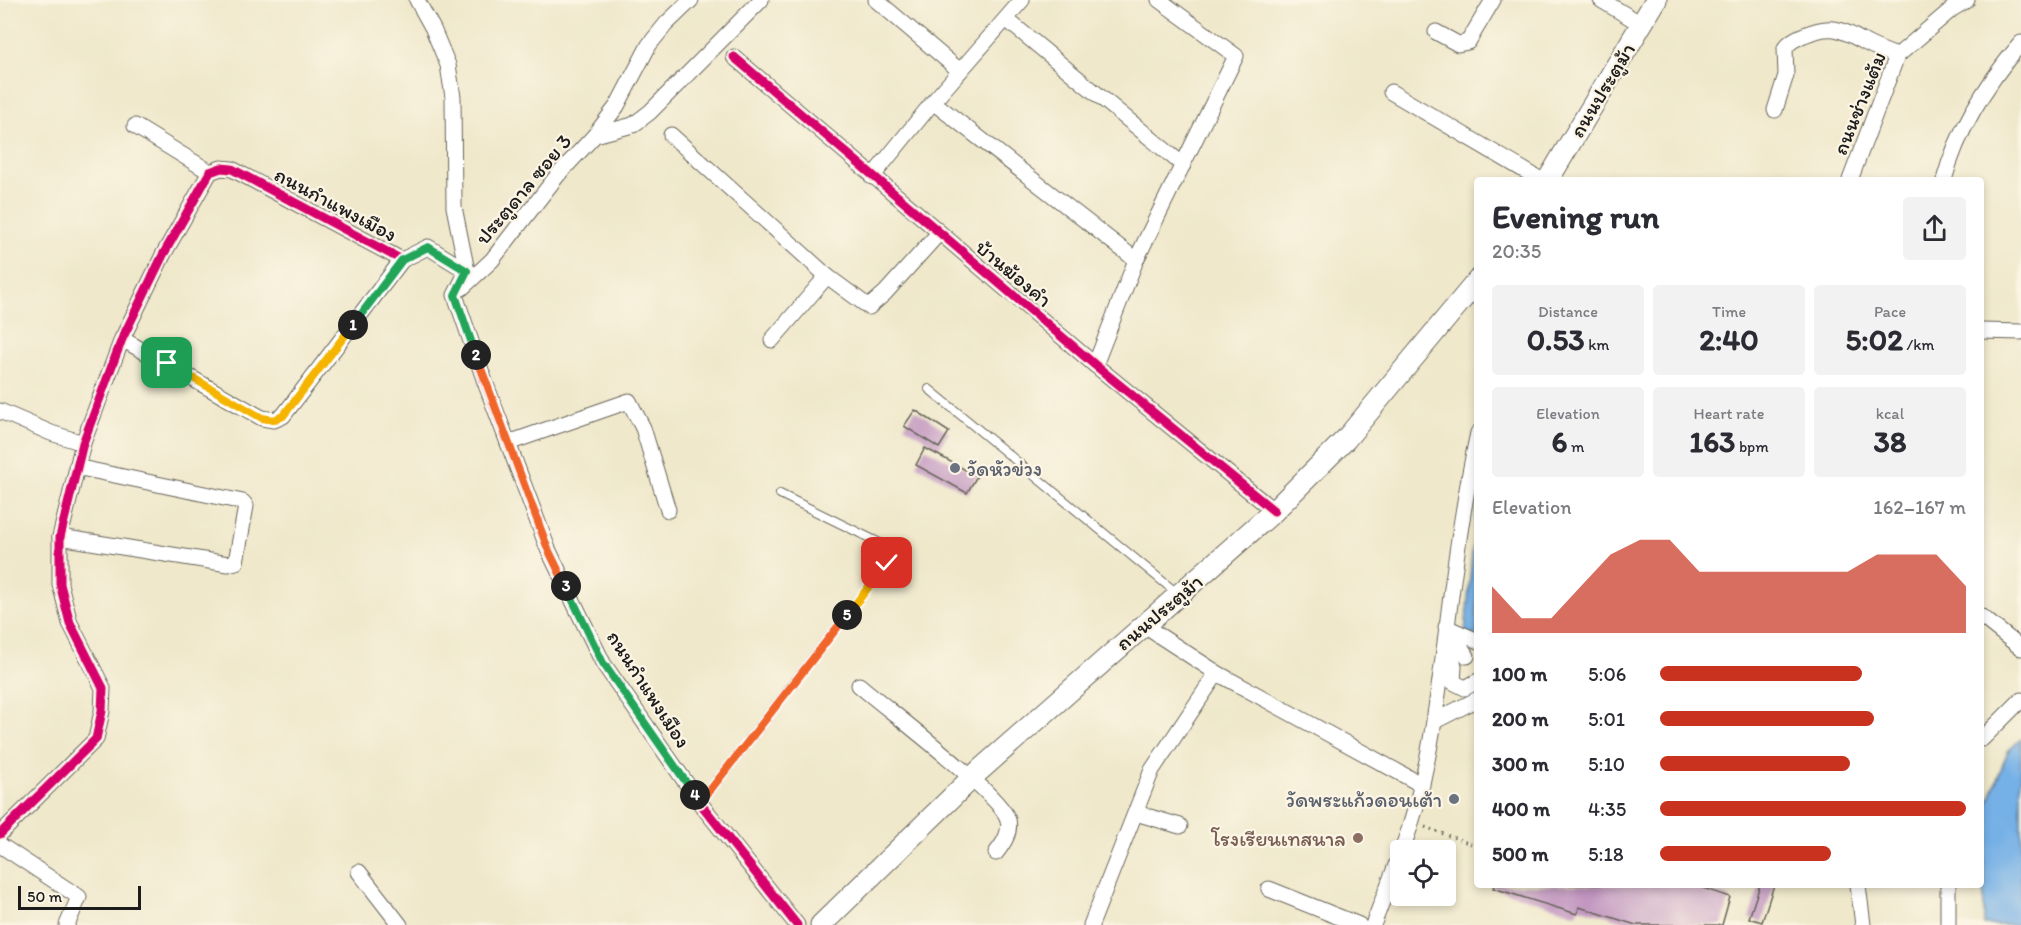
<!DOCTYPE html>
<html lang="en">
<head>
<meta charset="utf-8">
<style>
	:root { --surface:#fff; --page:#f2f2f3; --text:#2b2b33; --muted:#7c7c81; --accent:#c8321e }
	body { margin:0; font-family:Itim,"Playpen Sans Thai",sans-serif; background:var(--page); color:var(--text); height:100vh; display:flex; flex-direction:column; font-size:22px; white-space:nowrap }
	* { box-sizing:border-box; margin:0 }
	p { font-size:20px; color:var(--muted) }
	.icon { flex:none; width:33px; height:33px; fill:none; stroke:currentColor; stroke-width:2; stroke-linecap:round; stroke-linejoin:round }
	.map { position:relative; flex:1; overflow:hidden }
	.panel { position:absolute; left:1474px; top:177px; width:510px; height:711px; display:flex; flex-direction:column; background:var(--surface); border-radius:6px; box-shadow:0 3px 9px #0003 }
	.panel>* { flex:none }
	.fabs { position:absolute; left:1390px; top:840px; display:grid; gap:12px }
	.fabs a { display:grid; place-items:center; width:66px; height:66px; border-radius:6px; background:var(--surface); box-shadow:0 3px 9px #0003; font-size:30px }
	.scale { position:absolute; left:18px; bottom:15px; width:123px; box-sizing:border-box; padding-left:6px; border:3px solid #1c1c1c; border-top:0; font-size:16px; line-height:21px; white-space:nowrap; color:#1c1c1c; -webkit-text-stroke:4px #fcf5e5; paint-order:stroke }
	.pin { position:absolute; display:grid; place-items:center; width:51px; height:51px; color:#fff; margin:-26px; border-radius:12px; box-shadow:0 3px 9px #0006 }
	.km { position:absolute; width:30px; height:30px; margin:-15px; border-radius:50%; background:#222; color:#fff; font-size:16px; line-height:30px; text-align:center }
	.round { display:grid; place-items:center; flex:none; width:63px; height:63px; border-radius:6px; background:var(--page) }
	.head { display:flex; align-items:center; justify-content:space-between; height:102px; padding:0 18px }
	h1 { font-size:33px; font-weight:700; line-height:45px }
	.figures { display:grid; grid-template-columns:repeat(3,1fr); gap:9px; height:102px; padding:6px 18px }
	.figures div { display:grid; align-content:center; border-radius:6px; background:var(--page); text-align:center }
	.figures b { font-size:30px; font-weight:700 }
	.figures small { font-size:16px; font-weight:400 }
	.figures p { font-size:16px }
	.chart { height:168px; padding:12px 18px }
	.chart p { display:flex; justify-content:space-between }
	.chart svg { width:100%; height:108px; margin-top:6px; fill:var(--accent); opacity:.7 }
	ul { padding:0 18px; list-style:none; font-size:20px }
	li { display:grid; grid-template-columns:96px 72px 1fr; align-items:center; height:45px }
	li i { height:15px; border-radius:8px; background:var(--accent) }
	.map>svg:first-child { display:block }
	.water { fill:#75b0e6; stroke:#486681; stroke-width:1.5 }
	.building { fill:#c195c0 }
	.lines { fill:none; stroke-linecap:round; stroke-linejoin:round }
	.service-casing { stroke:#666359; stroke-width:10 }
	.minor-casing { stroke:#666359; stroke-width:17 }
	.secondary-casing { stroke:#666359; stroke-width:23 }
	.path { stroke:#666359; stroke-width:3; stroke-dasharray:1.5 4.5; stroke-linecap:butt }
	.service { stroke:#fff; stroke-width:8 }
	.minor { stroke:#fff; stroke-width:15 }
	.secondary { stroke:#fff; stroke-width:21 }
	.cycleway-casing { stroke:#fcf5e5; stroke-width:13 }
	.cycleway { stroke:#d6006c; stroke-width:9 }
	.split-1-casing { stroke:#fff; stroke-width:12 }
	.split-2-casing { stroke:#fff; stroke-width:12 }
	.split-3-casing { stroke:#fff; stroke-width:12 }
	.split-4-casing { stroke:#fff; stroke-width:12 }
	.split-5-casing { stroke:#fff; stroke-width:12 }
	.split-6-casing { stroke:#fff; stroke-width:12 }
	.split-1 { stroke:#f5b400; stroke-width:8 }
	.split-2 { stroke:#22a559; stroke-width:8 }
	.split-3 { stroke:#f0652b; stroke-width:8 }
	.split-4 { stroke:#22a559; stroke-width:8 }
	.split-5 { stroke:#f0652b; stroke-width:8 }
	.split-6 { stroke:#f5b400; stroke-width:8 }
	.worship-dot { fill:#6b7280; stroke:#fcf5e5; stroke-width:2 }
	.education-dot { fill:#8d6e63; stroke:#fcf5e5; stroke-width:2 }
	.labels { text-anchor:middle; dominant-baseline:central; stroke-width:4.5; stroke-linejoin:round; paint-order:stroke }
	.street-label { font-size:21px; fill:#1c1c1c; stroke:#fcf5e5 }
	.worship-label { font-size:21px; fill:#5b616d; stroke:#fcf5e5; text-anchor:start }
	.education-label { font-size:21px; fill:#785e54; stroke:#fcf5e5; text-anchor:end }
</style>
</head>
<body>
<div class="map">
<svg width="2021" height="925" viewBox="0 0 2021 925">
	<rect width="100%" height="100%" fill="#fcf5e5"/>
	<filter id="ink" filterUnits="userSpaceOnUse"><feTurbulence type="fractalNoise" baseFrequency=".0167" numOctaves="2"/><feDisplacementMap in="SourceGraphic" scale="12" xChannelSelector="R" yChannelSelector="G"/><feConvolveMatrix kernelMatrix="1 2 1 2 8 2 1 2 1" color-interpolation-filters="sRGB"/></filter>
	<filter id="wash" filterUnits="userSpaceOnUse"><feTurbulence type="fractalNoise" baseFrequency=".008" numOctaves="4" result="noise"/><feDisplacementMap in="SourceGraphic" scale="24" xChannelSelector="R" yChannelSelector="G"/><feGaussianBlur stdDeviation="1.35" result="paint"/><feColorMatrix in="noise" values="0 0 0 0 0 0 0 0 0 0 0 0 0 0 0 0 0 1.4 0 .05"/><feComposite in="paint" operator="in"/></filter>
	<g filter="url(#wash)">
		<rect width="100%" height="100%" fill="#efe8cb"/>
		<!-- water -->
		<g class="water">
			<polygon points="1477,499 1477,636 1465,633"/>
			<polygon points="2021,739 2021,925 1984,925 1983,816 2008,751"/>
		</g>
		<g id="blocks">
			<!-- building -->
			<g class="building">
				<polygon points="915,410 949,432 939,448 904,426"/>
				<polygon points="925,448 977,476 967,493 916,465"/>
				<polygon points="1494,885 1694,885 1730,897 1722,925 1636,925 1579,907 1577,914 1493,888"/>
				<polygon points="1760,885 1774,885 1762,922 1749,918"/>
			</g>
		</g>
	</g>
	<g filter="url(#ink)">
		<use href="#blocks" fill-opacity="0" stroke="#666359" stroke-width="1.5"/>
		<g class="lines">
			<!-- service casing -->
			<g class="service-casing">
				<g id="service">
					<polyline points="929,389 1178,594"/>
					<polyline points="700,803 887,563 889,554 884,545 780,494"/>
				</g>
			</g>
			<!-- minor casing -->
			<g class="minor-casing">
				<g id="minor">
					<polyline points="417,0 433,29 448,65 453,97 454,207 467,271"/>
					<polyline points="876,0 960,71"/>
					<polyline points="1601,0 1641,24"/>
					<polyline points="1006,19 1183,165"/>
					<polyline points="1436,32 1458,44 1468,42 1493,0"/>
					<polyline points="734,57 1095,365 1274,511"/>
					<polyline points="1391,92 1541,180"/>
					<polyline points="933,102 1136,260"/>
					<path d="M1775,110l11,-35 -1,-27c5,-7 11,-10 19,-13 28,-12 37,-6 62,8 10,5 20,9 31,13"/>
					<polyline points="135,126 210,172"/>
					<polyline points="595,135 617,106 649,45 666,24 691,0"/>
					<polyline points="671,135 827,276 869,307 885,293 939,233"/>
					<polyline points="872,177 933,102 1022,0"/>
					<polyline points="1850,180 1897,56 1952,9 1967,0"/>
					<path d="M1944,180c14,-51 43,-97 77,-137"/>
					<polyline points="467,271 455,295 485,382 548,549 603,663 700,803 797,925"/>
					<polyline points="462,288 492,260 557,176 595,135 633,125 650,112 761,0"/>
					<polyline points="1982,331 2021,332"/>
					<polyline points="122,339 262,418 274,420 283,416 402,260"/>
					<polyline points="772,340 827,276"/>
					<polyline points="1095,365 1136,260 1236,56 1159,0"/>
					<polyline points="0,411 51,433 83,443"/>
					<polyline points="508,443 629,401 643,428 668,510"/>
					<polyline points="60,537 228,564 236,562 246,506 243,502 76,467"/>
					<polyline points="1982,617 2021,648"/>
					<polyline points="1143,625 1217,673 1422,785"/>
					<polyline points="1446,627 1478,641"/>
					<polyline points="1450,632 1467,656"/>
					<polyline points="1449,642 1454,666 1453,682 1465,688 1478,681"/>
					<path d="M859,685c25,22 144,111 149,135 3,13 -5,24 -12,33"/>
					<polyline points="1435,721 1478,699"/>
					<polyline points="1982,739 2021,700"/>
					<polyline points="1136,813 1180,826"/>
					<polyline points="0,834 96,739 102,711 103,688 70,623 60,584 60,537 83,443 122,339 163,255 210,172 221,168 232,169 402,260 428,247 467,271"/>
					<polyline points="0,845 79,897 67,925"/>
					<path d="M1402,850c27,-72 35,-147 45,-223 8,-65 17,-130 31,-194"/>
					<polyline points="359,872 400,925"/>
					<polyline points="1858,885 1863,925"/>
					<polyline points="1269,889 1359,925"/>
					<polyline points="1091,925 1152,770 1217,673"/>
					<polyline points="1373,925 1401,852"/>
					<polyline points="1948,925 1948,885"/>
				</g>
			</g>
			<!-- secondary casing -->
			<g class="secondary-casing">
				<g id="secondary">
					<polyline points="1548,180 1656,0"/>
					<polyline points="821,925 980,770 1274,511 1346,439 1478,280"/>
				</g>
			</g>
			<!-- path -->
			<polyline class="path" points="1425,827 1471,844"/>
			<!-- service -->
			<use href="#service" class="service"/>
			<!-- minor -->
			<use href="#minor" class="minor"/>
			<!-- secondary -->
			<use href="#secondary" class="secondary"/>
			<!-- cycleway casing -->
			<g class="cycleway-casing">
				<g id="cycleway">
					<polyline points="734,57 1095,365 1274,511"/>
					<polyline points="0,834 96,739 102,711 103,688 70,623 60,584 60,537 83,443 122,339 163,255 210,172 221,168 232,169 402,260 428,247 467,271 455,295 485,382 548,549 603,663 700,803 797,925"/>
				</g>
			</g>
			<!-- cycleway -->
			<use href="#cycleway" class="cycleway"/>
		</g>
	</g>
	<g class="lines" filter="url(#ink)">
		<!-- split-1 casing -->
		<g class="split-1-casing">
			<polyline id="split-1" points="167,363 262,418 274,420 283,416 353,325"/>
		</g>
		<!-- split-2 casing -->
		<g class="split-2-casing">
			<polyline id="split-2" points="353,325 402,260 428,247 467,271 455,295 476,355"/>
		</g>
		<!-- split-3 casing -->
		<g class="split-3-casing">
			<polyline id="split-3" points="476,355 548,549 566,586"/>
		</g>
		<!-- split-4 casing -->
		<g class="split-4-casing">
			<polyline id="split-4" points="566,586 603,663 695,795"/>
		</g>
		<!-- split-5 casing -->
		<g class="split-5-casing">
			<polyline id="split-5" points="695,795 700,803 847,615"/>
		</g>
		<!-- split-6 casing -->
		<g class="split-6-casing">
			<polyline id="split-6" points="847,615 887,563"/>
		</g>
		<!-- split-1 -->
		<use href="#split-1" class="split-1"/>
		<!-- split-2 -->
		<use href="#split-2" class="split-2"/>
		<!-- split-3 -->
		<use href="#split-3" class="split-3"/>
		<!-- split-4 -->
		<use href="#split-4" class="split-4"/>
		<!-- split-5 -->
		<use href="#split-5" class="split-5"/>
		<!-- split-6 -->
		<use href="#split-6" class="split-6"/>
	</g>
	<!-- markers -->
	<g class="worship-dot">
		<circle cx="955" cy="468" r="6"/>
		<circle cx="1454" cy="799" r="6"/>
	</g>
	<circle class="education-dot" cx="1358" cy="838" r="6"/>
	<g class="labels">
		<!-- street labels -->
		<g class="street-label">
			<text transform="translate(1602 90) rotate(-59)">ถนนประตูม้า</text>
			<text transform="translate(1859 103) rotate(-68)">ถนนช่างแต้ม</text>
			<text transform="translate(523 189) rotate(-50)">ประตูดาล ซอย 3</text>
			<text transform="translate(336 204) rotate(28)">ถนนกำแพงเมือง</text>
			<text transform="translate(1014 273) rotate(40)">บ้านฆ้องคำ</text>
			<text transform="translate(1159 612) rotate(-40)">ถนนประตูม้า</text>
			<text transform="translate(649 689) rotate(57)">ถนนกำแพงเมือง</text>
		</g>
		<!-- worship labels -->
		<g class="worship-label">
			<text x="967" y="468">วัดหัวข่วง</text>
			<text x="1442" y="799" text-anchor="end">วัดพระแก้วดอนเต้า</text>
		</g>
		<!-- education labels -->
		<g class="education-label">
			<text x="1346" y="838">โรงเรียนเทสนาล</text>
		</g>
	</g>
</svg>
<div class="fabs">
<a><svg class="icon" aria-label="locate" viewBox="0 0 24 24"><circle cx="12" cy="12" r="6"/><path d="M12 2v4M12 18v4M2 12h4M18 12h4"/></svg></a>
</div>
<div class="scale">50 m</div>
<div class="pin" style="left:167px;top:363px;background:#1e9e55"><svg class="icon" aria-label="arrive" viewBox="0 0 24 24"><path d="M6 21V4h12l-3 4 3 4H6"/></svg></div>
<div class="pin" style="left:887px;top:563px;background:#d93025"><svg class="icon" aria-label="check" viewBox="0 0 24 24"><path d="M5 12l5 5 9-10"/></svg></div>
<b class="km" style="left:353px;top:325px">1</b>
<b class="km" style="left:476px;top:355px">2</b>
<b class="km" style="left:566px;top:586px">3</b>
<b class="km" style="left:695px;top:795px">4</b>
<b class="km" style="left:847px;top:615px">5</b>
<section class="panel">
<div class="head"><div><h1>Evening run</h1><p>20:35</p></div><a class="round"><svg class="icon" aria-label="share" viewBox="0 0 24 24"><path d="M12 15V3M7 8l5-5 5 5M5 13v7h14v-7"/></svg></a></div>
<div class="figures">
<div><p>Distance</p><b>0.53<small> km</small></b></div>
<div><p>Time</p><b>2:40</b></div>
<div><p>Pace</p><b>5:02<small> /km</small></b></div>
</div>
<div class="figures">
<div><p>Elevation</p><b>6<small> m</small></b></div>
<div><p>Heart rate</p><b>163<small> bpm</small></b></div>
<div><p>kcal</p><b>38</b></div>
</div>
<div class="chart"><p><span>Elevation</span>162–167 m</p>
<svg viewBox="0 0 160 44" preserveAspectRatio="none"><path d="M0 44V25L10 38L20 38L30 25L40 12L50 6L60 6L70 19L80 19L90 19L100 19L110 19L120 19L130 12L140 12L150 12L160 25V44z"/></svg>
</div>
<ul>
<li><b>100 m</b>5:06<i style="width:66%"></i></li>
<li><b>200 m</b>5:01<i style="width:70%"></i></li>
<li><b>300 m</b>5:10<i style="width:62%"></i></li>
<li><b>400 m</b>4:35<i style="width:100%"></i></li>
<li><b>500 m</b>5:18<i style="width:56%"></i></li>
</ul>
</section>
</div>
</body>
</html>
